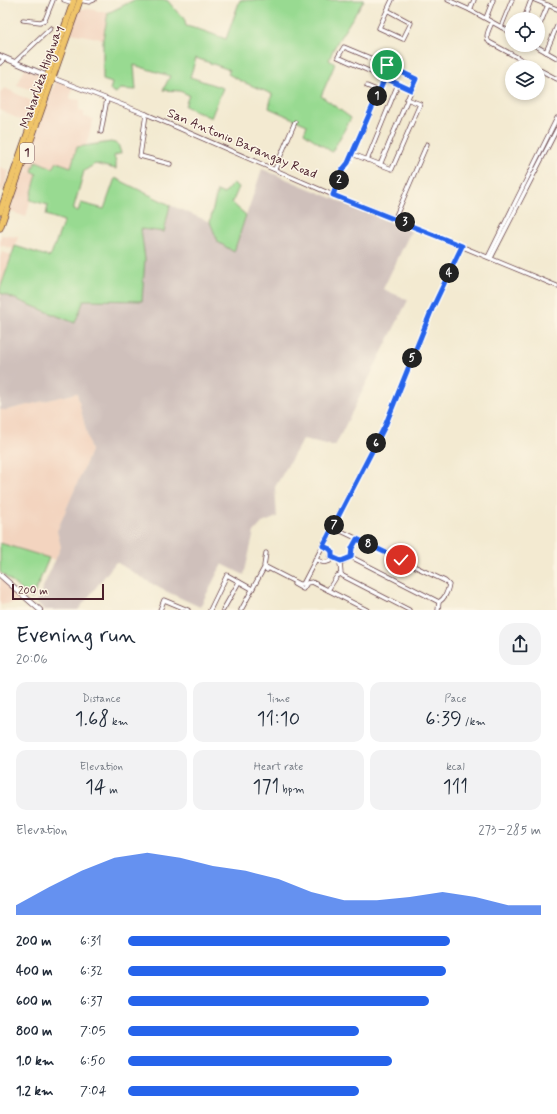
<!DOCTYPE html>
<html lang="en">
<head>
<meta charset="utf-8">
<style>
	:root { --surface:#fff; --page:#f2f2f3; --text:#1f2937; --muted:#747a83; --accent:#2563eb }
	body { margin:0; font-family:Mynerve,sans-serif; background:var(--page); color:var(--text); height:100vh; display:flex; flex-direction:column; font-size:15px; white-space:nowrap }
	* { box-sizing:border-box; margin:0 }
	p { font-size:13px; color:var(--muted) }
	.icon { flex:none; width:22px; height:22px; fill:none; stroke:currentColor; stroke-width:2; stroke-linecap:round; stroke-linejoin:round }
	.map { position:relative; height:610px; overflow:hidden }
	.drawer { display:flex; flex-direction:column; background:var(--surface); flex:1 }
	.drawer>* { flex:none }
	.controls { position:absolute; left:505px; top:12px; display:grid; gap:8px }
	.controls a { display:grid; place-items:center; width:40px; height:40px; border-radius:50%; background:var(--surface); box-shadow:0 2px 6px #0003; font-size:20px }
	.scale { position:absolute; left:12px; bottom:10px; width:92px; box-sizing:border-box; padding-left:4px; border:2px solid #4a1f2b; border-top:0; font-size:11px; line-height:14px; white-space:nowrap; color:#4a1f2b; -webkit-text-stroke:3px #fcf5e5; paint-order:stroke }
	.pin { position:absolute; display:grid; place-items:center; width:34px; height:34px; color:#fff; margin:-17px; border:2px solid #fff; border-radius:50%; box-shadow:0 1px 4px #0007 }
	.km { position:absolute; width:20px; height:20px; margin:-10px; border-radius:50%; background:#222; color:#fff; font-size:11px; line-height:20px; text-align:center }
	.round { display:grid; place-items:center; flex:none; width:42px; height:42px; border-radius:16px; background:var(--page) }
	.summary { display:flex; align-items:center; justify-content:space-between; height:68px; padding:0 16px }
	h1 { font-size:22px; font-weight:600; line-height:30px }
	.figures { display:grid; grid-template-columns:repeat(3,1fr); gap:6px; height:68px; padding:4px 16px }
	.figures div { display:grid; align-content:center; border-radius:10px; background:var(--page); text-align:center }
	.figures b { font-size:20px; font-weight:600 }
	.figures small { font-size:11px; font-weight:400 }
	.figures p { font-size:11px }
	.chart { height:112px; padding:8px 16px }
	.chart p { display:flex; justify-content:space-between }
	.chart svg { width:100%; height:72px; margin-top:4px; fill:var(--accent); opacity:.7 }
	ul { padding:0 16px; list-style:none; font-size:13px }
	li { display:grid; grid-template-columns:64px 48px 1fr; align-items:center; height:30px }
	li i { height:10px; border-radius:5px; background:var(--accent) }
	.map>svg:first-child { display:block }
	.built { fill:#f3d4bf }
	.industrial { fill:#cfc0bb }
	.green { fill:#98da91; stroke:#717c5e }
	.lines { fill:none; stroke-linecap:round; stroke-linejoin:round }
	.minor-casing { stroke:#633d44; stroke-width:5 }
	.tertiary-casing { stroke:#633d44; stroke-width:6 }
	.trunk-casing { stroke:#633d44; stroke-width:7 }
	.minor { stroke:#fff; stroke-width:3.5 }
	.tertiary { stroke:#fff; stroke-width:4.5 }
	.trunk { stroke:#efc469; stroke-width:5.5 }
	.route-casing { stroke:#fff; stroke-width:8 }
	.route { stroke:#2563eb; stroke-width:5 }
	.labels { text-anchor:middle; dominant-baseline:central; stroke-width:3; stroke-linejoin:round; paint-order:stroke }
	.shield { fill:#fcf5e5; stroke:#7f5f63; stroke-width:1 }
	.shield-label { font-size:12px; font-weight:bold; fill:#4a1f2b }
	.street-label { font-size:13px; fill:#4a1f2b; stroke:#fcf5e5 }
</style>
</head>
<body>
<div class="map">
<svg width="557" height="610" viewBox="0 0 557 610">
	<rect width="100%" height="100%" fill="#fcf5e5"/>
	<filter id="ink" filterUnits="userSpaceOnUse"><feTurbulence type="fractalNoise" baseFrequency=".025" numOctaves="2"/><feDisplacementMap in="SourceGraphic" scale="8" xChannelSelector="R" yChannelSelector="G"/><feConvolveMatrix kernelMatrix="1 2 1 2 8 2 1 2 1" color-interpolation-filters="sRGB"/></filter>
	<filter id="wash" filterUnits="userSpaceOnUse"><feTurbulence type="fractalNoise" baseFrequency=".012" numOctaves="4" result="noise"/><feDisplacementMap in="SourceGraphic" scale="16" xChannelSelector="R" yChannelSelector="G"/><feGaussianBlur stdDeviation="0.9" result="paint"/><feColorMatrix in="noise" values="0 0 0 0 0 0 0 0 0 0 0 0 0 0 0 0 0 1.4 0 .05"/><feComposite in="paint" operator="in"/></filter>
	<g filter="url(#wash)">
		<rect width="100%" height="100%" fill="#f3ead1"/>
		<!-- built -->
		<g class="built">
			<polygon points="77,9 90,9 108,13 103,39 71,33"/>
			<polygon points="25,68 44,75 37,91 17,85"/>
			<polygon points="56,80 72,86 70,99 80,100 79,110 84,111 84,117 93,119 86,146 77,147 71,167 53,168 36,161 32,171 24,168"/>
			<polygon points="5,88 33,102 25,122 0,110 0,92"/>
			<polygon points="0,167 9,171 3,191 0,190"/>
			<polygon points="23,169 37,174 26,217 10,211"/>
			<polygon points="1,235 18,237 14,249 0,245"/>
			<polygon points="2,252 11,255 0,288 0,258"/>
			<polygon points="77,393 91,451 57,531 61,547 55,560 0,543 0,410 7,410"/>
			<polygon points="0,580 3,580 19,595 21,602 0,605"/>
		</g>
		<!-- industrial -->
		<polygon class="industrial" points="262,169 411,231 383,289 408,300 335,446 303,439 275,487 277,517 262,523 254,532 244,575 222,564 200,607 161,589 116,562 78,610 44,610 36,603 61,547 57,531 91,451 77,393 7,410 0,410 0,296 1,296 1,293 84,300 141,301 145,259 141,229 164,232 170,205 210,222 218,242 234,252"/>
		<!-- green -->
		<g class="green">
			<polygon points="134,0 167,0 178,13 184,17 186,26 201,30 226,39 240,0 364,0 339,39 333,50 329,60 335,64 321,96 351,118 332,152 304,133 307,125 269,108 272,94 243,82 228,74 230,70 196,58 190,77 223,88 211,118 185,106 189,95 180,91 163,90 170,76 134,65 136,90 120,89 116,93 110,90 112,83 103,80 103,39 108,13"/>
			<polygon points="111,142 118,144 121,153 114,156 116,162 116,169 95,164 84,171 73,210 78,211 81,203 104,209 115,178 170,205 164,232 141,229 145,259 142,301 84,300 75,323 0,293 0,289 15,246 50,257 64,221 46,215 48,205 30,200 37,174 32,171 36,161 53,168 57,162 71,167 77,147"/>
			<polygon points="233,183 239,187 232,203 246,215 234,252 218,242 210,222 217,191 224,194"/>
			<polygon points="0,543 49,558 32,599 0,572"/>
		</g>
	</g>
	<g filter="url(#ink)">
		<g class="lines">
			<!-- minor casing -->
			<g class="minor-casing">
				<g id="minor">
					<polyline points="64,0 73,3"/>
					<polyline points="80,0 89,2 94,0"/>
					<polyline points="448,0 470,10 512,33"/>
					<polyline points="535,0 557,9"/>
					<polyline points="387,10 411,23 403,39 379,28 392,0"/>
					<polyline points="470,10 474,0"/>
					<polyline points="486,18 493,0"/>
					<polyline points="524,19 531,0"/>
					<polyline points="23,20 40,22 45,20 53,0"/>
					<path d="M492,22c-2,6 -8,14 -3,20l46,25"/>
					<polyline points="501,27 512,0"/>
					<polyline points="538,29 548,5"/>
					<polyline points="534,45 557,58"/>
					<polyline points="546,52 557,26"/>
					<polyline points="15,62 51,28"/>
					<polyline points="0,63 5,58"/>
					<polyline points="538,69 557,79"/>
					<polyline points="53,78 146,114 333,195 388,216 557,286"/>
					<polyline points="367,86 379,91"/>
					<polyline points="146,114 140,156 170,164"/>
					<polyline points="101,132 107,99"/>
					<polyline points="352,154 392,169 420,104 407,99"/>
					<polyline points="367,160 398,84"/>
					<polyline points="380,165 416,79 387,65 344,47 338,57 411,90"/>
					<polyline points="275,169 295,122"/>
					<polyline points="333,195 343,169 348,163 385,78"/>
					<polyline points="395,218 427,144"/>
					<polyline points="488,257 557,118"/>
					<polyline points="491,258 557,129"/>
					<path d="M339,530l106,51 4,4c-2,8 -4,13 -10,17l-1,8"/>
					<polyline points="266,553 264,566 299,584 303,584 385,426 432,309 462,246"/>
					<polyline points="332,557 341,561"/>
					<polyline points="351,557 340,563 341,574 343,576 409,610"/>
					<polyline points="351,557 439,602"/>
					<polyline points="351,557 352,548 357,539"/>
					<path d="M315,559c6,3 9,5 15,2l2,-9 -2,-3 -7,-3"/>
					<polyline points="294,584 303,589 307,583 312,582 367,610"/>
					<polyline points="328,590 337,576 341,574"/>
					<polyline points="160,610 164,600 188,610"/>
					<polyline points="210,610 227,575 252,589"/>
					<polyline points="223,610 239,582"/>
					<polyline points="241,610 264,568 267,570"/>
				</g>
			</g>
			<!-- tertiary casing -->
			<g class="tertiary-casing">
				<g id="tertiary">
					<polyline points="0,56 50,77"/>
					<polyline points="0,575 40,610"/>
				</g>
			</g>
			<!-- trunk casing -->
			<g class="trunk-casing">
				<g id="trunk">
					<polyline points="0,212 74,0"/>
					<polyline points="0,228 80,0"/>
				</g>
			</g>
			<!-- minor -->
			<use href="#minor" class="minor"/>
			<!-- tertiary -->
			<use href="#tertiary" class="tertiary"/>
			<!-- trunk -->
			<use href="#trunk" class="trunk"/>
		</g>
	</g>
	<g class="lines" filter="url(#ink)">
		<!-- route casing -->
		<g class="route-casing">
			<polyline id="route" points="387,65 416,79 411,90 385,78 348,163 343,169 333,195 462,246 432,309 385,426 323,546 330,549 332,552 332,557 341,561 351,557 352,548 357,539 401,560"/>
		</g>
		<!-- route -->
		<use href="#route" class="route"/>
	</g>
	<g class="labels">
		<!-- shield labels -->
		<rect class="shield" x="20" y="143" width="14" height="20" rx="3"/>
		<g class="shield-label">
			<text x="27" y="153">1</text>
		</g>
		<!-- street labels -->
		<g class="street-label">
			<text transform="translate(42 77) rotate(-71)">Maharlika Highway</text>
			<text transform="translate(242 144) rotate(23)">San Antonio Barangay Road</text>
		</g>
	</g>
</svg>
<div class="controls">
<a><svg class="icon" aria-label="locate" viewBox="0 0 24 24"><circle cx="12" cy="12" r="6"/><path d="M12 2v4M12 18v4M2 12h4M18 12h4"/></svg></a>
<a><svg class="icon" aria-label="layers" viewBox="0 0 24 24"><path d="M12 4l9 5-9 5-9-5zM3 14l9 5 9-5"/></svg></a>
</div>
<div class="scale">200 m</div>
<div class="pin" style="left:387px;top:65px;background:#1e9e55"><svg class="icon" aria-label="arrive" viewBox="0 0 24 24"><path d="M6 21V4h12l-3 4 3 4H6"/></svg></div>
<div class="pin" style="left:401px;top:560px;background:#d93025"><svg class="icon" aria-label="check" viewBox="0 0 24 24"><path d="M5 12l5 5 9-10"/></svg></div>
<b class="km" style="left:377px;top:96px">1</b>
<b class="km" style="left:339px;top:180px">2</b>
<b class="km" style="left:405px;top:222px">3</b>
<b class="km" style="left:449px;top:273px">4</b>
<b class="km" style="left:412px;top:358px">5</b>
<b class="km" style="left:376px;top:443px">6</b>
<b class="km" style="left:334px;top:525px">7</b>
<b class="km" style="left:368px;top:544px">8</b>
</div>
<section class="drawer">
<div class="summary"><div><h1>Evening run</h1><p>20:06</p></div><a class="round"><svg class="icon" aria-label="share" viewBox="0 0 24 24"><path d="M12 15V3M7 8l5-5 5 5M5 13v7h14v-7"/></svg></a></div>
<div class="figures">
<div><p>Distance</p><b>1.68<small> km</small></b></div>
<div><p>Time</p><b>11:10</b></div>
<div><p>Pace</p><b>6:39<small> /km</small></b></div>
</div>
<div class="figures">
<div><p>Elevation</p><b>14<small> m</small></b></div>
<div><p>Heart rate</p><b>171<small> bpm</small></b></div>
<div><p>kcal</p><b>111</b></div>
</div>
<div class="chart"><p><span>Elevation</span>273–285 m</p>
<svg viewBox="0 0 160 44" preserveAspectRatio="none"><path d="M0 44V38L10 27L20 17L30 9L40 6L50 9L60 14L70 17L80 22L90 30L100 35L110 35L120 33L130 30L140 33L150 38L160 38V44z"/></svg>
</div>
<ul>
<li><b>200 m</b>6:31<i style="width:78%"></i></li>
<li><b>400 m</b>6:32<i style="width:77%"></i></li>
<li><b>600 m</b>6:37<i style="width:73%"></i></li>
<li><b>800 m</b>7:05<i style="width:56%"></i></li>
<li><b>1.0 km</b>6:50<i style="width:64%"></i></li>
<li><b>1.2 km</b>7:04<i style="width:56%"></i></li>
</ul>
</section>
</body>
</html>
